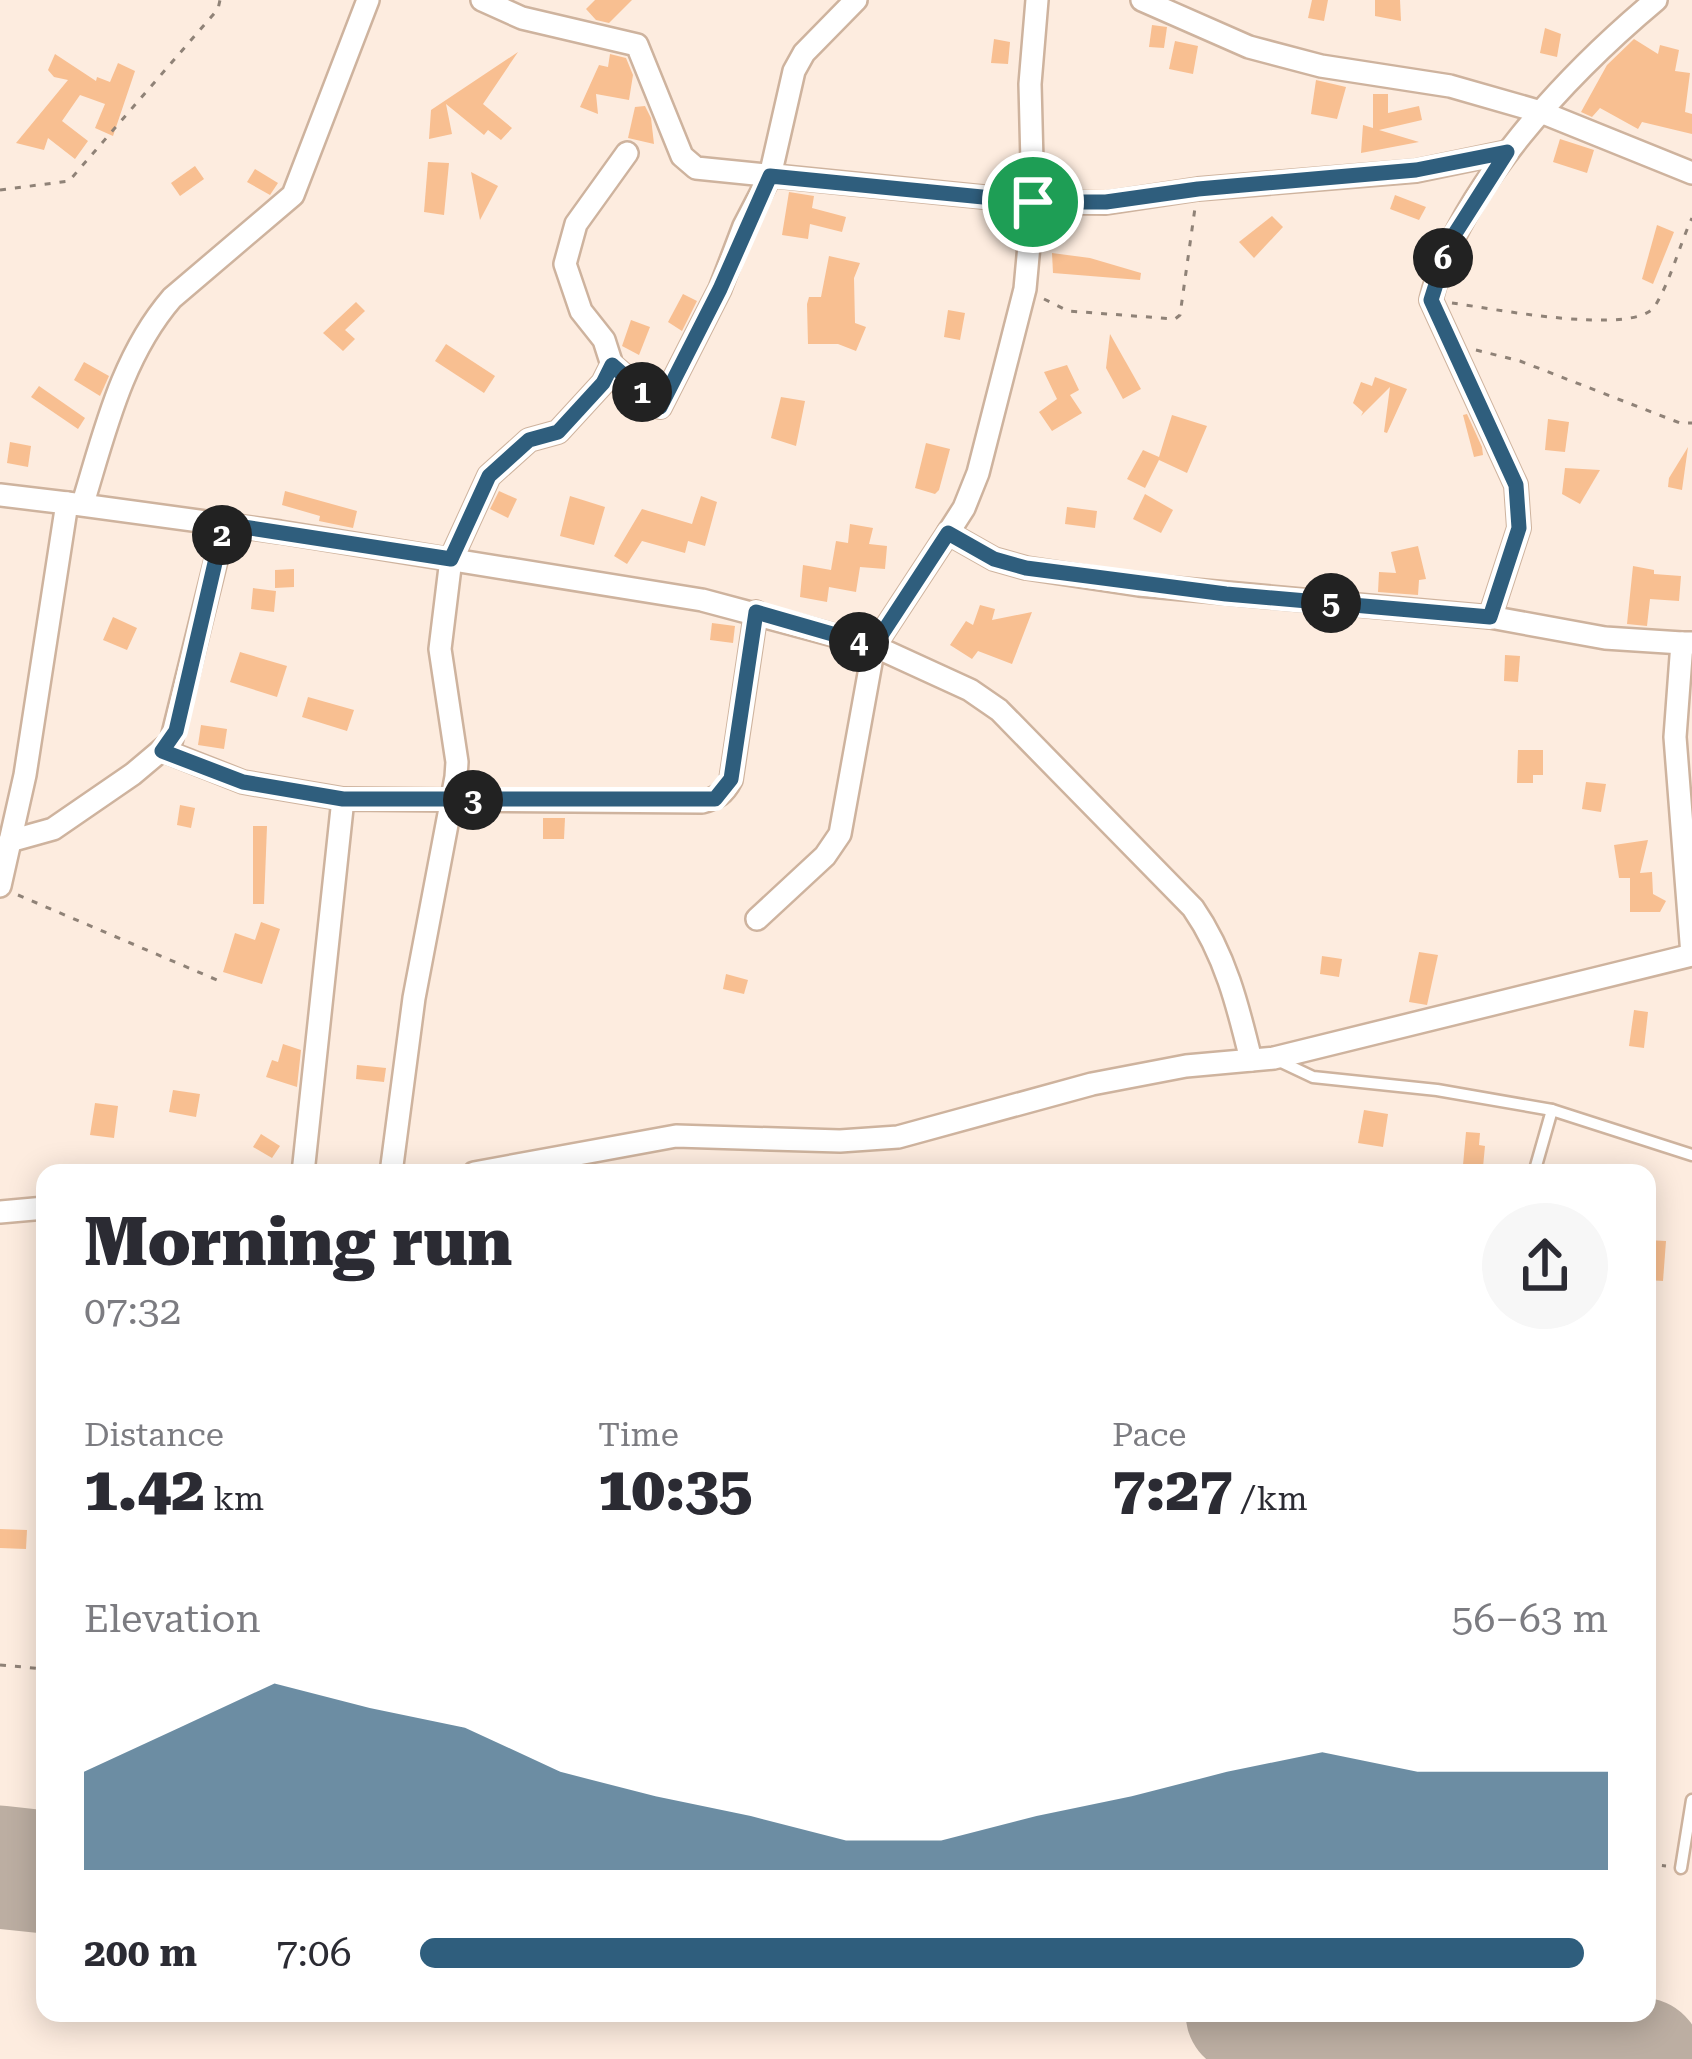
<!DOCTYPE html>
<html lang="en">
<head>
<meta charset="utf-8">
<style>
	:root { --surface:#fff; --page:#f7f7f7; --text:#2b2b33; --muted:#7c7c81; --accent:#2f5e7d }
	body { margin:0; font-family:"Roboto Serif",serif; background:var(--page); color:var(--text); height:100vh; display:flex; flex-direction:column; font-size:45px; white-space:nowrap }
	* { box-sizing:border-box; margin:0 }
	p { font-size:39px; color:var(--muted) }
	.icon { flex:none; width:66px; height:66px; fill:none; stroke:currentColor; stroke-width:2; stroke-linecap:round; stroke-linejoin:round }
	.map { position:relative; flex:1; overflow:hidden }
	.panel { position:absolute; left:36px; top:1164px; width:1620px; height:858px; display:flex; flex-direction:column; background:var(--surface); border-radius:24px; box-shadow:0 6px 30px #0003 }
	.panel>* { flex:none }
	.pin { position:absolute; display:grid; place-items:center; width:102px; height:102px; color:#fff; margin:-51px; border:6px solid #fff; border-radius:50%; box-shadow:0 3px 12px #0007 }
	.km { position:absolute; width:60px; height:60px; margin:-30px; border-radius:50%; background:#222; color:#fff; font-size:33px; line-height:60px; text-align:center }
	.round { display:grid; place-items:center; flex:none; width:126px; height:126px; border-radius:63px; background:var(--page) }
	.head { display:flex; align-items:center; justify-content:space-between; height:204px; padding:0 48px }
	h1 { font-size:66px; font-weight:800; line-height:90px }
	.metrics { display:grid; grid-template-columns:repeat(3,1fr); gap:18px; height:204px; padding:12px 48px }
	.metrics div { display:grid; align-content:center }
	.metrics b { font-size:60px; font-weight:800 }
	.metrics small { font-size:33px; font-weight:400 }
	.metrics p { font-size:33px }
	.chart { height:336px; padding:24px 48px }
	.chart p { display:flex; justify-content:space-between }
	.chart svg { width:100%; height:216px; margin-top:12px; fill:var(--accent); opacity:.7 }
	ul { padding:0 48px; list-style:none; font-size:39px }
	li { display:grid; grid-template-columns:192px 144px 1fr; align-items:center; height:90px }
	li i { height:30px; border-radius:15px; background:var(--accent) }
	.map>svg:first-child { display:block }
	.lines { fill:none; stroke-linecap:round; stroke-linejoin:round }
	.runway { stroke:#bcaea2; stroke-width:123 }
	.building { fill:#f8bf91 }
	.lane-casing { stroke:#ceb39e; stroke-width:15 }
	.street-casing { stroke:#ceb39e; stroke-width:26 }
	.path { stroke:#8f8277; stroke-width:3; stroke-dasharray:6 9; stroke-linecap:butt }
	.lane { stroke:#fff; stroke-width:10 }
	.street { stroke:#fff; stroke-width:21 }
	.route-casing { stroke:#fff; stroke-width:24 }
	.route { stroke:#2f5e7d; stroke-width:15 }
</style>
</head>
<body>
<div class="map">
<svg width="1692" height="2059" viewBox="0 0 1692 2059">
	<rect width="100%" height="100%" fill="#fdecdf"/>
	<g class="lines">
		<!-- runway -->
		<g class="runway">
			<polyline points="0,1867 45,1872"/>
			<polyline points="1247,2013 1641,2059"/>
		</g>
	</g>
	<!-- building -->
	<g class="building">
		<polygon points="595,0 632,0 609,23 596,20 586,9"/>
		<polygon points="1312,0 1328,0 1324,21 1308,18"/>
		<polygon points="1375,0 1400,0 1401,21 1375,16"/>
		<polygon points="1152,25 1167,27 1164,48 1149,47"/>
		<polygon points="1545,28 1561,34 1557,57 1540,53"/>
		<polygon points="994,39 1010,42 1008,64 991,63"/>
		<polygon points="1634,39 1658,54 1660,45 1679,50 1675,71 1690,73 1685,112 1692,114 1692,134 1642,122 1638,129 1600,108 1592,117 1581,112 1607,65"/>
		<polygon points="1175,41 1198,46 1193,74 1169,69"/>
		<polygon points="518,52 483,104 512,128 501,140 488,130 484,135 446,104 452,134 429,139 431,110"/>
		<polygon points="55,54 96,81 97,77 110,82 118,63 135,71 113,136 95,128 105,104 80,95 62,121 88,141 75,159 48,138 44,150 16,143 68,80 54,77 48,70"/>
		<polygon points="610,54 626,58 633,75 629,100 596,94 598,114 580,107 599,65 608,67"/>
		<polygon points="1316,80 1346,87 1337,119 1311,114"/>
		<polygon points="1373,94 1388,94 1388,113 1419,106 1422,120 1379,130 1419,142 1361,153 1363,125 1373,128"/>
		<polygon points="645,106 651,118 654,144 628,138 635,107"/>
		<polygon points="1560,139 1594,150 1587,173 1553,162"/>
		<polygon points="428,162 449,163 444,215 424,212"/>
		<polygon points="195,166 204,179 180,196 171,183"/>
		<polygon points="255,169 278,183 270,195 247,182"/>
		<polygon points="471,172 498,186 480,220"/>
		<polygon points="789,192 814,196 812,208 846,217 842,232 810,224 808,239 782,235"/>
		<polygon points="1395,195 1426,207 1419,220 1390,209"/>
		<polygon points="1272,216 1283,227 1254,258 1239,242"/>
		<polygon points="1657,225 1674,232 1653,284 1642,279"/>
		<polygon points="1052,253 1090,258 1141,273 1140,280 1053,273"/>
		<polygon points="829,256 860,263 854,278 855,323 866,327 856,351 838,344 808,344 807,304 809,297 821,297"/>
		<polygon points="683,294 697,301 682,331 668,322"/>
		<polygon points="356,302 365,311 345,330 355,339 343,351 323,333"/>
		<polygon points="948,310 965,313 960,340 944,337"/>
		<polygon points="631,320 650,327 639,355 622,346"/>
		<polygon points="1110,334 1141,389 1123,399 1106,368"/>
		<polygon points="446,344 495,376 484,393 435,361"/>
		<polygon points="84,362 109,376 100,396 74,380"/>
		<polygon points="1067,365 1079,390 1070,395 1082,413 1052,431 1039,412 1057,399 1044,372"/>
		<polygon points="1375,377 1407,389 1387,433 1384,432 1390,387 1361,416 1363,412 1353,403 1361,382 1372,386"/>
		<polygon points="39,386 85,418 78,429 31,397"/>
		<polygon points="781,397 805,401 796,446 771,438"/>
		<polygon points="1467,414 1482,447 1483,455 1474,457 1463,415"/>
		<polygon points="1172,415 1207,426 1187,473 1159,460 1145,488 1127,479 1143,450 1159,457"/>
		<polygon points="1548,419 1569,422 1565,452 1545,450"/>
		<polygon points="10,442 31,446 28,467 7,463"/>
		<polygon points="926,443 950,449 939,490 935,494 915,488"/>
		<polygon points="1688,447 1682,490 1668,487 1669,478"/>
		<polygon points="1565,468 1600,470 1580,504 1562,494"/>
		<polygon points="285,491 357,511 353,528 319,521 320,516 282,505"/>
		<polygon points="499,491 517,499 508,518 490,509"/>
		<polygon points="1145,494 1173,510 1161,533 1133,519"/>
		<polygon points="570,496 605,507 594,545 560,536"/>
		<polygon points="701,496 717,502 705,546 688,541 685,553 642,541 627,564 614,556 642,509 692,524"/>
		<polygon points="1067,507 1097,511 1095,528 1065,524"/>
		<polygon points="850,524 873,528 869,544 887,546 885,569 860,567 856,592 829,587 827,602 800,597 803,565 831,570 836,541 848,543"/>
		<polygon points="1418,546 1426,579 1419,580 1418,595 1378,592 1379,572 1396,573 1391,552"/>
		<polygon points="1633,566 1654,570 1654,574 1681,576 1679,601 1650,599 1647,626 1627,624"/>
		<polygon points="294,569 294,587 275,588 275,570"/>
		<polygon points="253,588 276,591 274,612 251,609"/>
		<polygon points="980,605 995,609 992,620 1032,612 1012,664 978,651 972,659 950,645 966,621 973,625"/>
		<polygon points="113,617 137,628 127,650 103,640"/>
		<polygon points="712,623 735,626 733,643 710,640"/>
		<polygon points="240,652 287,666 277,697 230,682"/>
		<polygon points="1505,655 1520,656 1518,682 1504,681"/>
		<polygon points="308,697 354,710 347,731 302,717"/>
		<polygon points="201,725 227,729 224,749 198,745"/>
		<polygon points="1518,750 1543,750 1543,775 1533,775 1533,783 1517,783"/>
		<polygon points="1586,782 1606,784 1601,812 1582,809"/>
		<polygon points="180,805 195,808 191,828 177,825"/>
		<polygon points="543,818 565,818 564,839 543,839"/>
		<polygon points="253,826 267,826 264,904 253,904"/>
		<polygon points="1648,840 1640,873 1652,872 1653,894 1666,901 1660,912 1630,912 1630,878 1619,878 1614,845"/>
		<polygon points="261,922 280,929 262,984 223,972 235,933 255,940"/>
		<polygon points="1419,952 1438,955 1427,1005 1409,1002"/>
		<polygon points="1322,956 1342,959 1339,977 1320,974"/>
		<polygon points="726,974 748,980 744,994 723,989"/>
		<polygon points="1634,1010 1648,1012 1644,1048 1629,1046"/>
		<polygon points="283,1044 301,1050 297,1087 266,1077 272,1060 278,1062"/>
		<polygon points="357,1065 386,1068 384,1082 356,1079"/>
		<polygon points="173,1090 200,1094 196,1117 169,1112"/>
		<polygon points="95,1103 118,1106 114,1138 90,1135"/>
		<polygon points="1364,1110 1388,1114 1383,1147 1358,1143"/>
		<polygon points="1466,1132 1480,1133 1479,1145 1485,1146 1483,1167 1463,1165"/>
		<polygon points="261,1134 280,1146 272,1158 253,1147"/>
		<polygon points="1647,1240 1666,1241 1663,1281 1647,1280"/>
		<polygon points="0,1529 27,1530 26,1549 0,1548"/>
	</g>
	<g class="lines">
		<!-- lane casing -->
		<g class="lane-casing">
			<g id="lane">
				<polyline points="1277,1060 1313,1077 1437,1090 1552,1110 1692,1155"/>
				<polyline points="1534,1173 1552,1110"/>
				<polyline points="1681,1868 1692,1800"/>
			</g>
		</g>
		<!-- street casing -->
		<g class="street-casing">
			<g id="street">
				<polyline points="482,0 522,18 637,45 682,156 696,168 1033,202 1106,203 1198,189 1416,171 1507,152"/>
				<polyline points="1142,0 1249,47 1321,66 1450,86 1541,112 1692,173"/>
				<polyline points="627,153 576,224 565,264 581,311 604,340 612,365 660,407 720,289 744,226 770,176 794,71 804,53 856,0"/>
				<polyline points="0,495 67,503"/>
				<path d="M83,503c22,-72 39,-147 89,-205l121,-103 75,-195"/>
				<polyline points="948,533 964,508 978,473 1025,289 1033,202 1030,84 1037,0"/>
				<path d="M1490,617l29,-89 -3,-43 -85,-185c26,-111 139,-228 225,-300"/>
				<polyline points="162,750 243,782 343,799"/>
				<polyline points="10,841 53,829 133,774 171,742 225,524"/>
				<polyline points="0,886 25,775 67,503 280,532 702,600 874,646 948,533 994,559 1026,568 1139,585 1490,617 1605,638 1682,643"/>
				<path d="M757,919l68,-63 15,-22 34,-188 96,44 29,20 194,198c32,46 45,98 58,152"/>
				<polyline points="1692,955 1675,737 1682,643 1692,643"/>
				<path d="M303,1173l40,-374 359,3c15,-4 22,-8 29,-22l25,-168"/>
				<polyline points="391,1173 414,998 456,777 457,762 440,649 451,559 489,476 529,440 558,432 603,383 612,365"/>
				<polyline points="474,1173 676,1136 840,1141 898,1137 1092,1084 1186,1066 1274,1058 1692,955"/>
				<polyline points="0,1212 45,1208"/>
			</g>
		</g>
		<!-- path -->
		<g class="path">
			<polyline points="0,190 69,181 218,9 220,0"/>
			<polyline points="1044,299 1068,311 1175,319 1180,315 1195,208"/>
			<path d="M1452,303c38,5 183,34 203,3 16,-26 24,-60 37,-88"/>
			<polyline points="1476,350 1520,361 1680,423 1692,423"/>
			<polyline points="18,895 224,983"/>
			<polyline points="819,1173 826,1163"/>
			<polyline points="0,1665 45,1669"/>
			<polyline points="1647,1864 1666,1866"/>
		</g>
		<!-- lane -->
		<use href="#lane" class="lane"/>
		<!-- street -->
		<use href="#street" class="street"/>
	</g>
	<g class="lines">
		<!-- route casing -->
		<g class="route-casing">
			<polygon id="route" points="1507,152 1449,243 1431,300 1516,485 1519,528 1490,617 1226,594 1026,568 994,559 948,533 874,646 756,612 731,779 715,799 343,799 243,782 162,751 176,731 224,524 451,559 489,476 529,440 558,432 603,383 612,365 660,407 720,289 770,176 1033,202 1106,202 1198,189 1416,170"/>
		</g>
		<!-- route -->
		<use href="#route" class="route"/>
	</g>
</svg>
<div class="pin" style="left:1033px;top:202px;background:#1e9e55"><svg class="icon" aria-label="arrive" viewBox="0 0 24 24"><path d="M6 21V4h12l-3 4 3 4H6"/></svg></div>
<b class="km" style="left:642px;top:392px">1</b>
<b class="km" style="left:222px;top:535px">2</b>
<b class="km" style="left:473px;top:800px">3</b>
<b class="km" style="left:859px;top:642px">4</b>
<b class="km" style="left:1331px;top:603px">5</b>
<b class="km" style="left:1443px;top:258px">6</b>
<section class="panel">
<div class="head"><div><h1>Morning run</h1><p>07:32</p></div><a class="round"><svg class="icon" aria-label="share" viewBox="0 0 24 24"><path d="M12 15V3M7 8l5-5 5 5M5 13v7h14v-7"/></svg></a></div>
<div class="metrics">
<div><p>Distance</p><b>1.42<small> km</small></b></div>
<div><p>Time</p><b>10:35</b></div>
<div><p>Pace</p><b>7:27<small> /km</small></b></div>
</div>
<div class="chart"><p><span>Elevation</span>56–63 m</p>
<svg viewBox="0 0 160 44" preserveAspectRatio="none"><path d="M0 44V24L10 15L20 6L30 11L40 15L50 24L60 29L70 33L80 38L90 38L100 33L110 29L120 24L130 20L140 24L150 24L160 24V44z"/></svg>
</div>
<ul>
<li><b>200 m</b>7:06<i style="width:98%"></i></li>
</ul>
</section>
</div>
</body>
</html>
